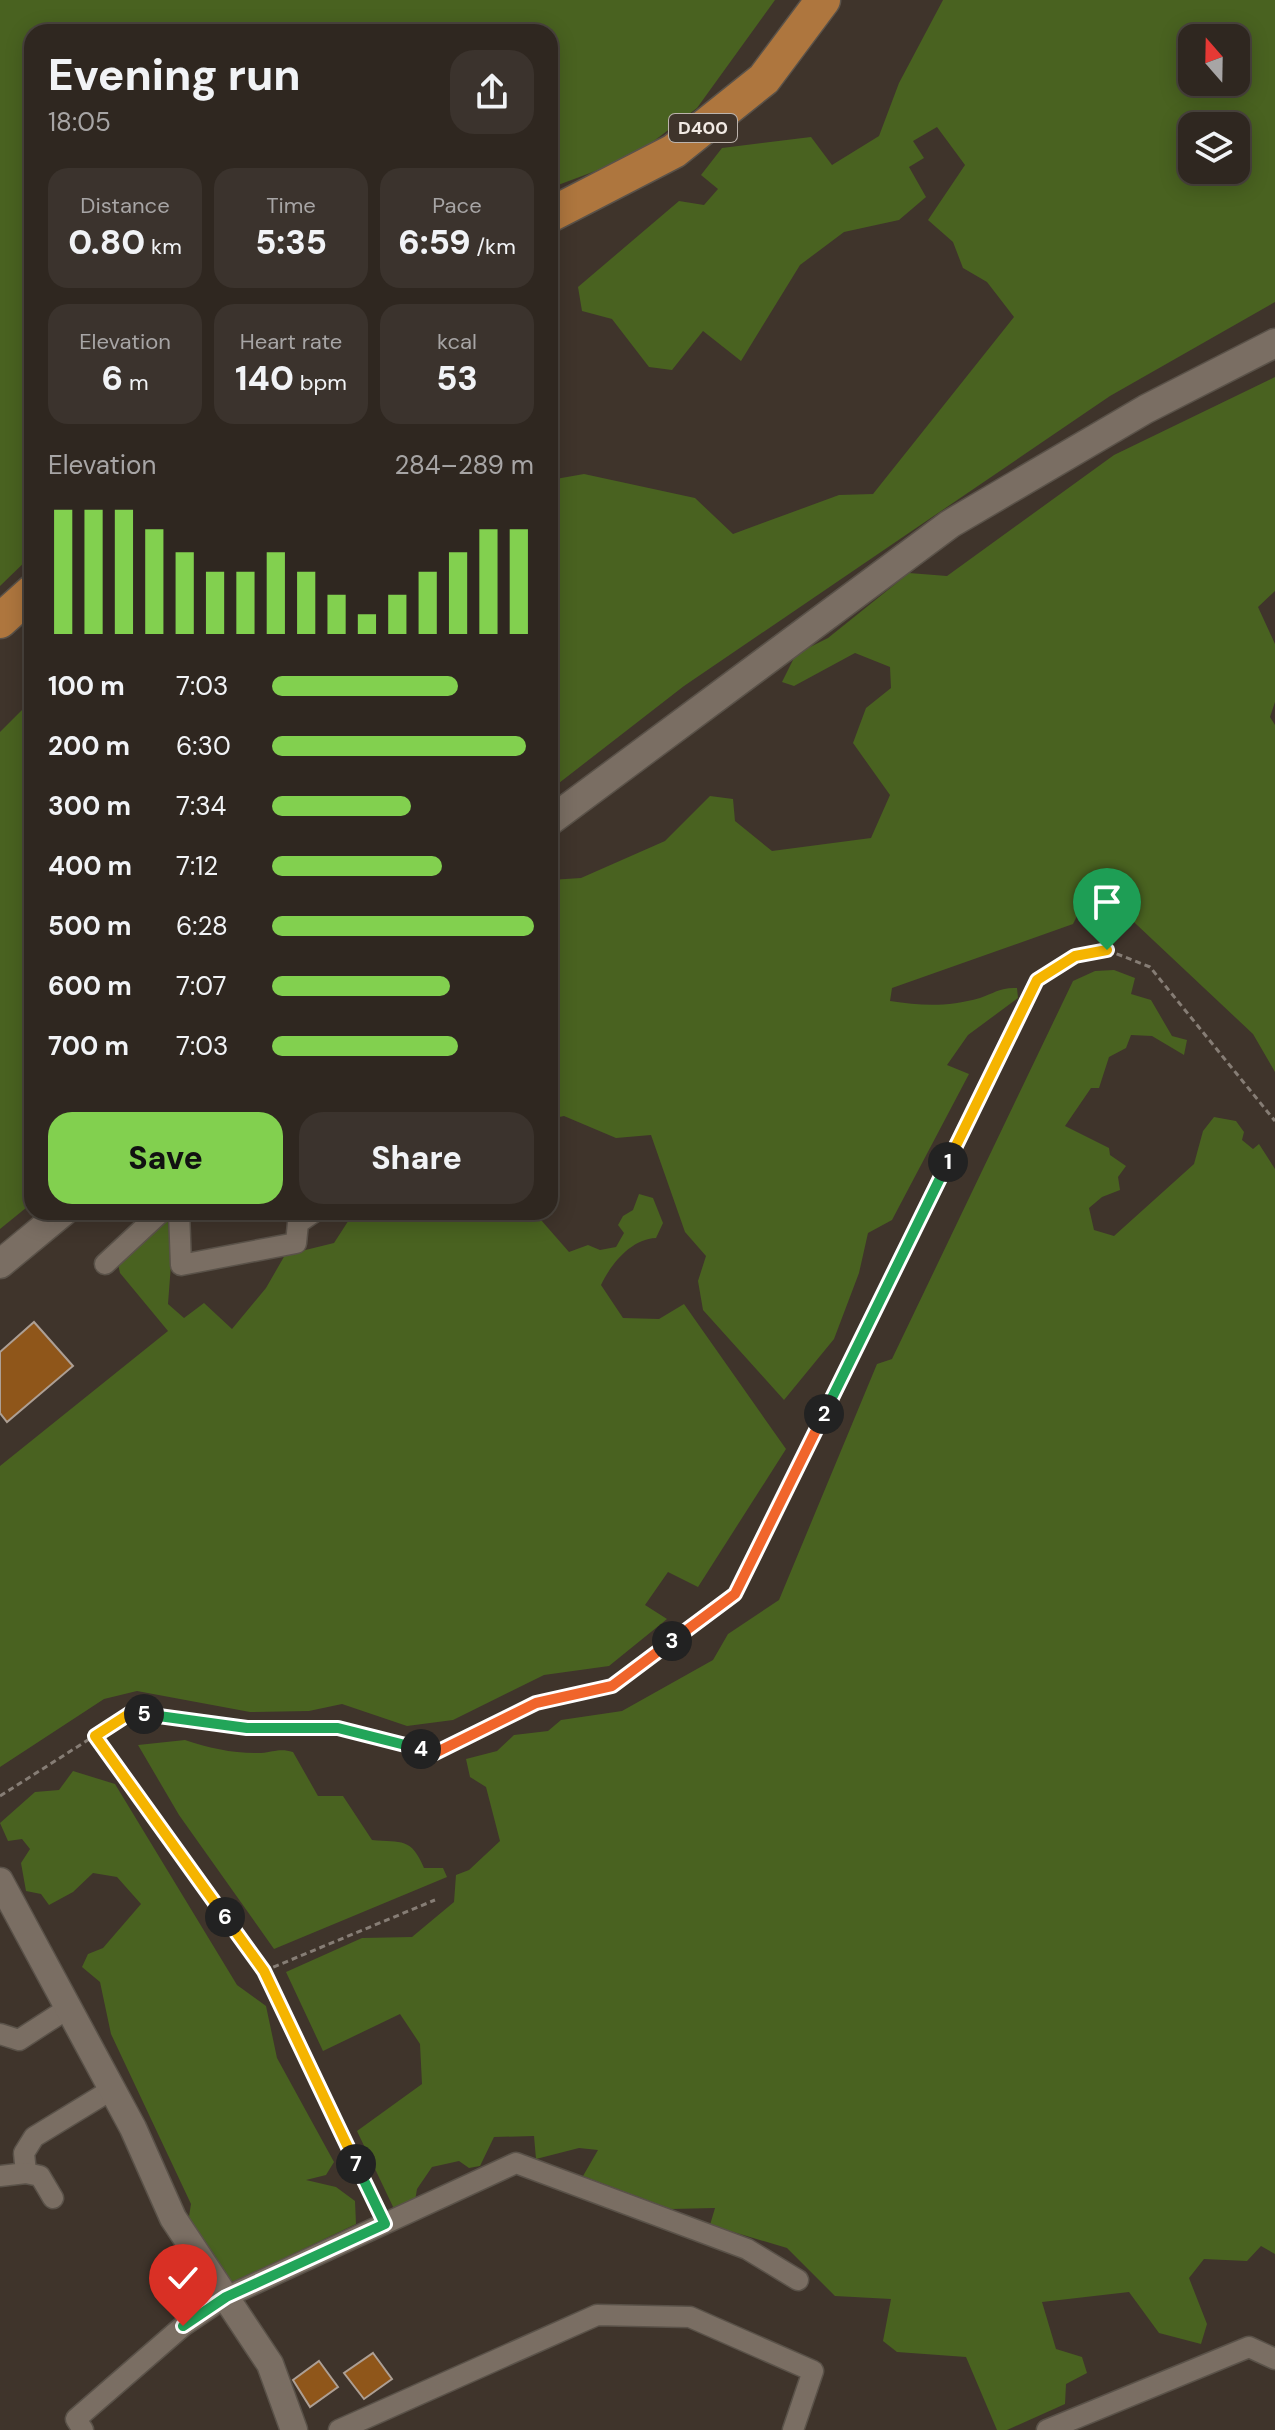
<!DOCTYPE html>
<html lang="en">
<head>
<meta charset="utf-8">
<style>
	:root { --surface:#2f2720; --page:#3b332d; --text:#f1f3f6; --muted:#a7a5a5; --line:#4a443e; --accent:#82d04f }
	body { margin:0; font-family:"DM Sans",sans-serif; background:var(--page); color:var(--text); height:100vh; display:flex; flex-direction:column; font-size:30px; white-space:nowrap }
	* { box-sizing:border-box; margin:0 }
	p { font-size:26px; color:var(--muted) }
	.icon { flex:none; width:44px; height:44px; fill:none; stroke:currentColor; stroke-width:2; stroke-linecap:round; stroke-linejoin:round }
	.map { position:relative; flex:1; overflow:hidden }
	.drawer { position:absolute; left:24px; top:24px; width:534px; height:1196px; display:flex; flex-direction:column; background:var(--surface); border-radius:24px; box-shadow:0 4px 20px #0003,0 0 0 2px var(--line) }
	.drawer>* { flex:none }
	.needle { width:52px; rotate:340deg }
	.controls { position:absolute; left:1178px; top:24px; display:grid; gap:16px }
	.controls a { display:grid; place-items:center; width:72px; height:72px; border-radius:16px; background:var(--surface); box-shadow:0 4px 20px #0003,0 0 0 2px var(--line); font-size:40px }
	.pin { position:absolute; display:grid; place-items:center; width:68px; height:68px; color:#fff; margin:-82px -34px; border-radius:50% 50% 50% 0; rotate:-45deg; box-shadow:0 0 8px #0007 }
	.pin .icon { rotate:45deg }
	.km { position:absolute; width:40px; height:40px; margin:-20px; border-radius:50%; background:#222; color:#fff; font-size:22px; line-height:40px; text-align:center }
	.round { display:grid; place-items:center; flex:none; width:84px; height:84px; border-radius:24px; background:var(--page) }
	.summary { display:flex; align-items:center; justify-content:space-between; height:136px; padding:0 24px }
	h1 { font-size:44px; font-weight:800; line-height:60px }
	.figures { display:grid; grid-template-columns:repeat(3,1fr); gap:12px; height:136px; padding:8px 24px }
	.figures div { display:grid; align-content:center; border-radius:20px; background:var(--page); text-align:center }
	.figures b { font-size:34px; font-weight:800 }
	.figures small { font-size:22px; font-weight:400 }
	.figures p { font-size:22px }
	.chart { height:224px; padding:16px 24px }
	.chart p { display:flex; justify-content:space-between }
	.chart svg { width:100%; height:144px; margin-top:8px; stroke:var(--accent); stroke-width:6 }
	.cta { display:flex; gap:16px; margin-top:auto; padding:16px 24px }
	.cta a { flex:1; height:92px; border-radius:24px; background:var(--accent); color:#111; font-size:32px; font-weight:800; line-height:92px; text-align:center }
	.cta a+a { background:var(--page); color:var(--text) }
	ul { padding:0 24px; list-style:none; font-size:26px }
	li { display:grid; grid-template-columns:128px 96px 1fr; align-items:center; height:60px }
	li i { height:20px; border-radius:10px; background:var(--accent) }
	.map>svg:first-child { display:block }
	.green { fill:#496220; fill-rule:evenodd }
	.building { fill:#8f561a; stroke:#ad9f94; stroke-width:2 }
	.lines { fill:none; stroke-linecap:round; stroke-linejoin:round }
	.minor-casing { stroke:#5a5249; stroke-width:23 }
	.tertiary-casing { stroke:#5a5249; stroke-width:29 }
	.secondary-casing { stroke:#5a5249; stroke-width:31 }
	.trunk-casing { stroke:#5a5249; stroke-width:37 }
	.path { stroke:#867d75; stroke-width:3; stroke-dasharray:6 4; stroke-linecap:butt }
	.minor { stroke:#7a6e63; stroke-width:20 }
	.tertiary { stroke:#7a6e63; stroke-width:26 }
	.secondary { stroke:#7a6e63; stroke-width:28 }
	.trunk { stroke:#ae763e; stroke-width:34 }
	.split-1-casing { stroke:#fff; stroke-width:16 }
	.split-2-casing { stroke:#fff; stroke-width:16 }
	.split-3-casing { stroke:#fff; stroke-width:16 }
	.split-4-casing { stroke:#fff; stroke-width:16 }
	.split-5-casing { stroke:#fff; stroke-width:16 }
	.split-6-casing { stroke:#fff; stroke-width:16 }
	.split-7-casing { stroke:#fff; stroke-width:16 }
	.split-8-casing { stroke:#fff; stroke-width:16 }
	.split-1 { stroke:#f5b400; stroke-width:10 }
	.split-2 { stroke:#22a559; stroke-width:10 }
	.split-3 { stroke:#f0652b; stroke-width:10 }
	.split-4 { stroke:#f0652b; stroke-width:10 }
	.split-5 { stroke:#22a559; stroke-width:10 }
	.split-6 { stroke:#f5b400; stroke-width:10 }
	.split-7 { stroke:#f5b400; stroke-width:10 }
	.split-8 { stroke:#22a559; stroke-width:10 }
	.labels { text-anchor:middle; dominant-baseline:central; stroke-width:7; stroke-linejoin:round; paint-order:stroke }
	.shield { fill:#3f342b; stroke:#bcb3ac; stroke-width:2 }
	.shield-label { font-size:18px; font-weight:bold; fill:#f2eae4 }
</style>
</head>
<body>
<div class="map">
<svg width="1275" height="2430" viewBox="0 0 1275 2430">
	<rect width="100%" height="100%" fill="#3f342b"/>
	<!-- green -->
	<g class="green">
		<polygon points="0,0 775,0 697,108 633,157 550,188 550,32 32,32 32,555 0,586"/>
		<path d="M943,0h332v302l-165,94 -426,290 -134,104v-310l34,-6 111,24 38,36 106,-39 34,-1 141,-177 -27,-35 -24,-14 -10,-26 -25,-22 37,-55 -28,-38 -24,14 11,17 -15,9 17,30 -27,23 -55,12 -44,33 -59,96 -38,-30 -31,39 -23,-3 -37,-48 -30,-8 -4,-24 101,-86 25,4 14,-16 -17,-14 21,-27 89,-11 21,28 47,-29 20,-53zM1192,38h44v44h-44zM1192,126h44v44h-44z"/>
		<path d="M1275,377v214l-17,16 17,37v58l-5,15 5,8v347l-22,-38 -150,-141 -19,9 -11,22 -181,64 -2,13c32,5 58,6 90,-3 14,-5 21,-11 37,-10l1,10 -50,37 -21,30 22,9 -77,146 -24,13 -9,40 -25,66 -50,61 -81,-90 -5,-29 8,-25 -21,-24 -34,-97 -35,3 -52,-22 -14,3v-239l31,-2 84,-37 45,-45 23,3 2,22 37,30 99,-13 19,-43 -37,-52 13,-35 25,-20 -1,-21 -35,-14 -61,33 -12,-4 14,-28 32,-16 81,-65 38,3 167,-121z"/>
		<polygon points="32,700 32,1203 0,1229 0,732"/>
		<polygon points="1114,970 1135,978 1131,994 1151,1000 1172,1036 1187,1040 1184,1055 1152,1036 1131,1035 1126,1048 1109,1057 1099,1088 1091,1088 1065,1126 1109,1148 1110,1155 1126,1166 1118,1177 1120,1190 1102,1197 1089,1208 1094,1230 1114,1236 1194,1164 1203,1131 1214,1117 1236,1121 1244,1132 1242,1140 1253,1149 1259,1144 1275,1169 1275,2254 1261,2246 1247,2261 1204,2259 1189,2278 1207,2324 1201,2344 1159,2333 1129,2292 1042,2302 1056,2349 1082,2357 1087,2373 1066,2384 1065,2404 1007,2430 997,2430 966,2357 897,2352 883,2341 891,2299 835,2296 787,2248 710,2225 715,2208 671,2209 583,2176 598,2150 579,2148 536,2159 534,2136 494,2137 480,2166 469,2168 459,2161 432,2167 417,2189 415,2201 395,2211 357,2131 422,2084 420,2044 400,2014 323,2051 286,1972 362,1938 412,1937 454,1902 456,1875 469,1870 500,1841 486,1787 470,1777 466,1759 497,1751 514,1735 548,1731 561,1720 622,1711 713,1660 728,1634 779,1600 877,1364 892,1359 1073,981 1095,971"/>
		<path d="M639,1194l14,4 10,25 -7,15c-25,1 -45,26 -55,47l22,33 36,1 25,-15 102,145 -88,138 -30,-15 -23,33 22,14 -58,47 -65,9 -91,45 -46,6 -65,-22 -33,7 -59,1 -113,-21 -33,8 -104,68v-301l168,-135 -48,-58 -2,-9 44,-44 7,-1 5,6 -6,79 16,14 20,-15 28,26 34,-41 19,-33 49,-12 20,-31h180l35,40 19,-7 12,5 16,-3 8,-14 -6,-8 5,-9 10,-6z"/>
		<path d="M185,1740c24,8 50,14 76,13 13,-1 19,-5 32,-1l25,44h25l29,44c30,3 39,-3 52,28h19l4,9 -173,72 -95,-134 -41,-70z"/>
		<polygon points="73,1771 115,1784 237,1985 266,2006 277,2058 334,2162 326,2175 306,2180 336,2187 355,2201 356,2224 232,2283 188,2223 191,2204 111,2034 100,1982 82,1967 88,1954 103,1948 141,1904 117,1877 93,1873 73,1892 49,1905 41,1894 26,1891 21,1863 30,1849 22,1839 8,1841 0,1823 35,1792 59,1790"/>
	</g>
	<!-- building -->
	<g class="building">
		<polygon points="34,1322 73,1366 7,1422 0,1413 0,1352"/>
		<polygon points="373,2353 392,2379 364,2399 344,2373"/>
		<polygon points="319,2361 338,2387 310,2407 293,2380"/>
	</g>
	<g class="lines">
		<!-- minor casing -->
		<g class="minor-casing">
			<g id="minor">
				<polyline points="179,1212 181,1265 296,1243 298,1223 314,1212"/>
				<polyline points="105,1264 161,1212"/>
				<polyline points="0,2034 19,2040 67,2009"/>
				<polyline points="26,2173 24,2153 34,2137 111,2090"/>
				<polyline points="0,2176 26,2173 40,2176 53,2198"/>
				<polyline points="83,2430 76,2419 183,2326 226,2297 516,2163 747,2249 798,2280"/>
				<polyline points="339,2430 597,2315 690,2317 813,2371 793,2430"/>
				<polyline points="1047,2430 1249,2347 1275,2359"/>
			</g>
		</g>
		<!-- tertiary casing -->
		<g class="tertiary-casing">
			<polyline id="tertiary" points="0,1881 133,2128 173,2218 270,2364 294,2430"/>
		</g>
		<!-- secondary casing -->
		<g class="secondary-casing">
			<g id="secondary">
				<polyline points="550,821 950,524 1146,409 1275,343"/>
				<polyline points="0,1264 63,1212"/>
			</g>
		</g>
		<!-- trunk casing -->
		<g class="trunk-casing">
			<g id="trunk">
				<polyline points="550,215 674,151 764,79 823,0"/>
				<polyline points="0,621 32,592"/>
			</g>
		</g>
		<!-- path -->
		<g class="path">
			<polyline points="95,1736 264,1971 377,2208"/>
			<polyline points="0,1796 132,1712 247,1728 338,1728 435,1753 536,1703 612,1686 735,1594 1037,980 1075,956 1107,950 1150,967 1275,1121"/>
			<polyline points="264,1971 435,1900"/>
		</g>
		<!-- minor -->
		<use href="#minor" class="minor"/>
		<!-- tertiary -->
		<use href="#tertiary" class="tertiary"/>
		<!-- secondary -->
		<use href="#secondary" class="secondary"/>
		<!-- trunk -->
		<use href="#trunk" class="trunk"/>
	</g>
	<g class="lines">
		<!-- split-1 casing -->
		<g class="split-1-casing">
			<polyline id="split-1" points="948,1162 1037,980 1075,956 1107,950"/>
		</g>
		<!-- split-2 casing -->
		<g class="split-2-casing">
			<polyline id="split-2" points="824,1414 948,1162"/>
		</g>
		<!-- split-3 casing -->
		<g class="split-3-casing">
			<polyline id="split-3" points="672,1641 735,1594 824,1414"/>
		</g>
		<!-- split-4 casing -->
		<g class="split-4-casing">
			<polyline id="split-4" points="421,1749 435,1753 536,1703 612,1686 672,1641"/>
		</g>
		<!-- split-5 casing -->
		<g class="split-5-casing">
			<polyline id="split-5" points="144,1714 247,1728 338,1728 421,1749"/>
		</g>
		<!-- split-6 casing -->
		<g class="split-6-casing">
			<polyline id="split-6" points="144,1714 132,1712 95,1736 225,1917"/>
		</g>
		<!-- split-7 casing -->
		<g class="split-7-casing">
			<polyline id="split-7" points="225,1917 264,1971 356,2164"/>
		</g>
		<!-- split-8 casing -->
		<g class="split-8-casing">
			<polyline id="split-8" points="183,2326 226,2297 385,2224 356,2164"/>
		</g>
		<!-- split-1 -->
		<use href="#split-1" class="split-1"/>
		<!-- split-2 -->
		<use href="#split-2" class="split-2"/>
		<!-- split-3 -->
		<use href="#split-3" class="split-3"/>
		<!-- split-4 -->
		<use href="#split-4" class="split-4"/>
		<!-- split-5 -->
		<use href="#split-5" class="split-5"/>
		<!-- split-6 -->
		<use href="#split-6" class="split-6"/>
		<!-- split-7 -->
		<use href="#split-7" class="split-7"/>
		<!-- split-8 -->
		<use href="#split-8" class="split-8"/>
	</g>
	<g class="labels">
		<!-- shield labels -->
		<rect class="shield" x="669" y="114" width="68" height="28" rx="6"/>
		<g class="shield-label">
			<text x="703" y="128">D400</text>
		</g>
	</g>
</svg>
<div class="controls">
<a><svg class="needle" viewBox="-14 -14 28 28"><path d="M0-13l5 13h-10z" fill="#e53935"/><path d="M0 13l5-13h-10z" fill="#a7a5a5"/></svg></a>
<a><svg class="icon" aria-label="layers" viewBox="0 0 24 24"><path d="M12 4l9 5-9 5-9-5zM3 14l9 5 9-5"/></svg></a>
</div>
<div class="pin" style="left:1107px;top:950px;background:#1e9e55"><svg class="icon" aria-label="arrive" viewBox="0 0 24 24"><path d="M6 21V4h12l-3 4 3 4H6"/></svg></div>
<div class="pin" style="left:183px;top:2326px;background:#d93025"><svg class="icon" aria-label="check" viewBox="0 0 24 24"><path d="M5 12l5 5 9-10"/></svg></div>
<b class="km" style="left:948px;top:1162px">1</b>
<b class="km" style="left:824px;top:1414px">2</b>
<b class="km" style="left:672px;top:1641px">3</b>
<b class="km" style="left:421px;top:1749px">4</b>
<b class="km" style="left:144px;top:1714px">5</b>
<b class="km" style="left:225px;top:1917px">6</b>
<b class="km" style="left:356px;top:2164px">7</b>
<section class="drawer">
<div class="summary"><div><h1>Evening run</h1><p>18:05</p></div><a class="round"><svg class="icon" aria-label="share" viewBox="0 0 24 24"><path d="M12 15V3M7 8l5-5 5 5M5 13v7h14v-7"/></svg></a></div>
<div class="figures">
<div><p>Distance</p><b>0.80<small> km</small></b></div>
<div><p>Time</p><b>5:35</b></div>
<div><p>Pace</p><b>6:59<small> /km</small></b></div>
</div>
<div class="figures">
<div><p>Elevation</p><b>6<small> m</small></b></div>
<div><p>Heart rate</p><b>140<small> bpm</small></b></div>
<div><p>kcal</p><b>53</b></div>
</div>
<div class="chart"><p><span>Elevation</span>284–289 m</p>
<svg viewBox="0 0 160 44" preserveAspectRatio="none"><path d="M5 44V6M15 44V6M25 44V6M35 44V12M45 44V19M55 44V25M65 44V25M75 44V19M85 44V25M95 44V32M105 44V38M115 44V32M125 44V25M135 44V19M145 44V12M155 44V12"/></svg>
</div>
<ul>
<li><b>100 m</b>7:03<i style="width:71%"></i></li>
<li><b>200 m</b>6:30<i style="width:97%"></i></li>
<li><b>300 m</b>7:34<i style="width:53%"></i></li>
<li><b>400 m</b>7:12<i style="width:65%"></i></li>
<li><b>500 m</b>6:28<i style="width:100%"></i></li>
<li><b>600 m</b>7:07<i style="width:68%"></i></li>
<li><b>700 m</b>7:03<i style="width:71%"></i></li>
</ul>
<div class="cta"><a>Save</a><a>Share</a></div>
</section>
</div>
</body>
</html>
